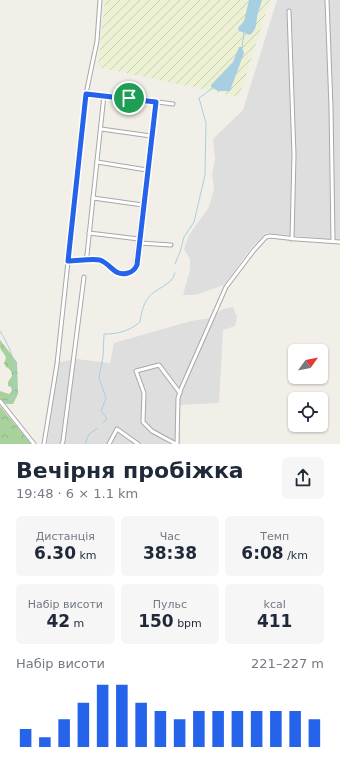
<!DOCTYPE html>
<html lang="uk">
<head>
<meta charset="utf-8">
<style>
	:root { --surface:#fff; --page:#f6f6f7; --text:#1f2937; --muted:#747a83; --accent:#2563eb }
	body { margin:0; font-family:"DejaVu Sans",sans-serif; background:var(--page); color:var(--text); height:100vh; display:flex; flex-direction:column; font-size:15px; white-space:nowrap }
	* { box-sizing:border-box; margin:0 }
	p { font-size:13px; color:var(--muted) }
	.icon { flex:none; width:22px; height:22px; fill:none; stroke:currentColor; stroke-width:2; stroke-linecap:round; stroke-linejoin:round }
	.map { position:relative; height:444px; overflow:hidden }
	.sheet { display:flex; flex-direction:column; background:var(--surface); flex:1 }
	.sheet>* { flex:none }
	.needle { width:26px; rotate:57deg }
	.tools { position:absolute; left:288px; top:344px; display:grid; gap:8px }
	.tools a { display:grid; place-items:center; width:40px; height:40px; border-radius:6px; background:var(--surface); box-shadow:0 1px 3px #0004; font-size:20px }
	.pin { position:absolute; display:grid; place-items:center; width:34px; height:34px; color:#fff; margin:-17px; border:2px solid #fff; border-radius:50%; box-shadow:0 1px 4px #0007 }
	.round { display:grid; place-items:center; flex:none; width:42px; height:42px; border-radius:6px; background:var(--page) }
	.head { display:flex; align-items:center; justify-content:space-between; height:68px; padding:0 16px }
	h1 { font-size:22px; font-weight:600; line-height:30px }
	.stats { display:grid; grid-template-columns:repeat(3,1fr); gap:6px; height:68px; padding:4px 16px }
	.stats div { display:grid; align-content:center; border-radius:6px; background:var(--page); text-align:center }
	.stats b { font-size:17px; font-weight:600 }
	.stats small { font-size:11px; font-weight:400 }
	.stats p { font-size:11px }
	.chart { height:112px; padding:8px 16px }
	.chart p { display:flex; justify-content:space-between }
	.chart svg { width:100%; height:72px; margin-top:4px; stroke:var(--accent); stroke-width:6 }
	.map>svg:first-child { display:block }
	.residential { fill:#dfdede }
	.farmland { fill:url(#farmland-furrows) }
	.forest { fill:url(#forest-crowns) }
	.water { fill:#a7cfe1 }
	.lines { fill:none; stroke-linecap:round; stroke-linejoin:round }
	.stream { stroke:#a7cfe1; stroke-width:1 }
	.minor-casing { stroke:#a8a8a8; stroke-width:5 }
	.minor { stroke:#fff; stroke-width:3 }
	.route-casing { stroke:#fff; stroke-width:8 }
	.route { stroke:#2563eb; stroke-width:5 }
</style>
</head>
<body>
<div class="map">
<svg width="340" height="444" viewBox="0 0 340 444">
	<defs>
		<pattern id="farmland-furrows" width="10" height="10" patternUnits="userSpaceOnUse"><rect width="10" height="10" fill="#ecf1d3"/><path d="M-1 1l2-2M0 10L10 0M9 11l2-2" fill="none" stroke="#caceb5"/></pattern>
		<pattern id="forest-crowns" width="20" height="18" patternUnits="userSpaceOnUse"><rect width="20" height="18" fill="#a8d29c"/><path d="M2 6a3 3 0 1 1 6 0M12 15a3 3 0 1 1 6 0" fill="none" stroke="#90b486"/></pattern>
	</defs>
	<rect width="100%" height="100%" fill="#f2efe8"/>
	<!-- residential -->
	<g class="residential">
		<polygon points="277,0 340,0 340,240 266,233 251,248 224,285 195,295 183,295 190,270 190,259 184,249 189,235 209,207 214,188 212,174 215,160 213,139 243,110"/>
		<polygon points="233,307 237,317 235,326 223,330 219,403 180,405 180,444 47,444 59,362 76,359 110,363 114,343 191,321 211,318 223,309"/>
	</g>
	<!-- farmland -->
	<polygon class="farmland" points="105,0 270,0 239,97 98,67"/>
	<!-- forest -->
	<g class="forest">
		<path d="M0,340l17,22 1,32 -5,10h-7l-6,-6v-7l9,3 3,-3 -1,-4 -3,-1v-4l4,-6c0,-5 -2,-7 -6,-9l-2,-4c5,-8 -2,-9 -4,-16 0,-2 0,-5 0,-7z"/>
		<polygon points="0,406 31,444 0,444"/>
	</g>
	<!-- water -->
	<g class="water">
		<path d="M249,0h13c-1,5 -3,8 -4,13 -3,10 1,13 -8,22l-11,-4 -1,-3 6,-7z"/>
		<polygon points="239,47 242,47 244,53 230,91 218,91 211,87 211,85 233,62"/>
	</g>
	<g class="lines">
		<!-- stream -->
		<g class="stream">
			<polyline points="242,48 244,33"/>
			<polyline points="175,264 180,252 184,237 194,222 205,175 206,123 199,98 214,87"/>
			<path d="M0,331c15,24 17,38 13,67l-10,5"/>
			<path d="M103,423l4,-4 -6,-8 5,-13 -7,-20 4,-21 1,-23c15,0 25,-3 36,-12 1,-8 3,-17 8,-24 8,-11 23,-11 27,-25"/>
			<polyline points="85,444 89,434 98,428"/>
		</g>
		<!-- minor casing -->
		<g class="minor-casing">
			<g id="minor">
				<polyline points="327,0 331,107 333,241"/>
				<polyline points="289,11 294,155 292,239"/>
				<polyline points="86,94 104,95 173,104"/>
				<polyline points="101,129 151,136"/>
				<polyline points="97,162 147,170"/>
				<polyline points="93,198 143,205"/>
				<polyline points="89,233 139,239"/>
				<polyline points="139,243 171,245"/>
				<polyline points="85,260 87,255 104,95"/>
				<path d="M68,261c10,0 23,-3 32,-1 12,4 21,24 35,8l21,-166"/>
				<polyline points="0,401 34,444"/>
				<polyline points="44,444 57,364 86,94 97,41 100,0"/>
				<polyline points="62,444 63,441 84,277"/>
				<polyline points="109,444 117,429 138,444"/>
				<polyline points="176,444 152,431 143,422 144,393 136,371 159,365 180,393"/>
				<polyline points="177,444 178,398 181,389 226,287 254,250 266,237 270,236 296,239 340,242"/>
			</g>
		</g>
		<!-- minor -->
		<use href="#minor" class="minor"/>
	</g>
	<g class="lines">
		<!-- route casing -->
		<g class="route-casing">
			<path id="route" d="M86,94l70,8 -19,163c-2,4 -4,7 -9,8 -14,4 -17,-9 -28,-13 -8,-2 -23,1 -32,1z"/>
		</g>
		<!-- route -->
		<use href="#route" class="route"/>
	</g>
</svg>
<div class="tools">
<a><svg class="needle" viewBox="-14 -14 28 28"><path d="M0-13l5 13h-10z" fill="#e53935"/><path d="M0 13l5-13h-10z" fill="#747a83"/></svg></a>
<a><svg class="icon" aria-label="locate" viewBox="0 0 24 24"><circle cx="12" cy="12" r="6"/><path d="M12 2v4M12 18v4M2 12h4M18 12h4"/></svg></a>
</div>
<div class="pin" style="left:129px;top:98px;background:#1e9e55"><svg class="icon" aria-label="arrive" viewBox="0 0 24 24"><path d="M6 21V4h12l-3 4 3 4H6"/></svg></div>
</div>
<section class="sheet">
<div class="head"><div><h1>Вечірня пробіжка</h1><p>19:48 · 6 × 1.1 km</p></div><a class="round"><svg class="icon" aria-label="share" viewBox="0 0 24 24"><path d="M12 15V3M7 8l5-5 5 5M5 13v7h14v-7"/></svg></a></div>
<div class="stats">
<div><p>Дистанція</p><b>6.30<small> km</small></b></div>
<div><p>Час</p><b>38:38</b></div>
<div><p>Темп</p><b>6:08<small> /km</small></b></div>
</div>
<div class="stats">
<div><p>Набір висоти</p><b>42<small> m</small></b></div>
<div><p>Пульс</p><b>150<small> bpm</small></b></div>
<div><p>kcal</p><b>411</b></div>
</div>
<div class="chart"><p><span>Набір висоти</span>221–227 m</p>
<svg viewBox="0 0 160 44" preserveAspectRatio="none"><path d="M5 44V33M15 44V38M25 44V27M35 44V17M45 44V6M55 44V6M65 44V17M75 44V22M85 44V27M95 44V22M105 44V22M115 44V22M125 44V22M135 44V22M145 44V22M155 44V27"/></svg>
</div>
</section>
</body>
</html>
